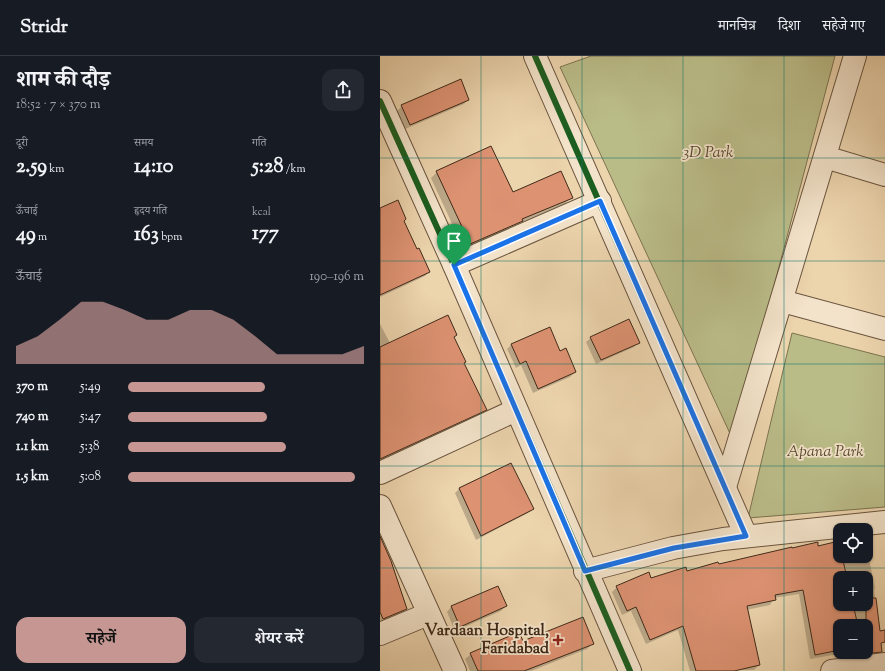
<!DOCTYPE html>
<html lang="hi">
<head>
<meta charset="utf-8">
<style>
	:root { --surface:#171b24; --page:#242831; --text:#f1f3f6; --muted:#9ea1a6; --line:#363941; --accent:#c59692 }
	body { margin:0; font-family:"Sorts Mill Goudy","Noto Serif Devanagari",serif; background:var(--page); color:var(--text); height:100vh; display:flex; flex-direction:column; font-size:15px; white-space:nowrap }
	* { box-sizing:border-box; margin:0 }
	p { font-size:13px; color:var(--muted) }
	.icon { flex:none; width:22px; height:22px; fill:none; stroke:currentColor; stroke-width:2; stroke-linecap:round; stroke-linejoin:round }
	.map { position:relative; flex:1; overflow:hidden }
	.drawer { display:flex; flex-direction:column; background:var(--surface); width:380px }
	.drawer>* { flex:none }
	.buttons { position:absolute; left:453px; top:467px; display:grid; gap:8px }
	.buttons a { display:grid; place-items:center; width:40px; height:40px; border-radius:8px; background:var(--surface); box-shadow:0 1px 3px #0004; font-size:20px }
	.pin { position:absolute; display:grid; place-items:center; width:34px; height:34px; color:#fff; margin:-41px -17px; border-radius:50% 50% 50% 0; rotate:-45deg; box-shadow:0 0 4px #0007 }
	.pin .icon { rotate:45deg }
	.round { display:grid; place-items:center; flex:none; width:42px; height:42px; border-radius:12px; background:var(--page) }
	.summary { display:flex; align-items:center; justify-content:space-between; height:68px; padding:0 16px }
	h1 { font-size:22px; font-weight:700; line-height:30px }
	.metrics { display:grid; grid-template-columns:repeat(3,1fr); gap:6px; height:68px; padding:4px 16px }
	.metrics div { display:grid; align-content:center }
	.metrics b { font-size:20px; font-weight:700 }
	.metrics small { font-size:11px; font-weight:400 }
	.metrics p { font-size:11px }
	.chart { height:112px; padding:8px 16px }
	.chart p { display:flex; justify-content:space-between }
	.chart svg { width:100%; height:72px; margin-top:4px; fill:var(--accent); opacity:.7 }
	.button { display:flex; gap:8px; margin-top:auto; padding:8px 16px }
	.button a { flex:1; height:46px; border-radius:12px; background:var(--accent); color:#111; font-size:16px; font-weight:700; line-height:46px; text-align:center }
	.button a+a { background:var(--page); color:var(--text) }
	ul { padding:0 16px; list-style:none; font-size:13px }
	li { display:grid; grid-template-columns:64px 48px 1fr; align-items:center; height:30px }
	li i { height:10px; border-radius:5px; background:var(--accent) }
	header { display:flex; align-items:center; gap:24px; box-sizing:border-box; height:56px; padding:0 20px; background:var(--surface); border-bottom:1px solid var(--line) }
	header strong { font-size:19px }
	nav { display:flex; gap:22px; margin-inline-start:auto; font-size:14px }
	main { display:flex; flex:1; min-height:0 }
	.map>svg:first-child { display:block }
	.green { fill:#babc88; stroke:#7c7350 }
	.shadow { fill:#0003; fill-rule:evenodd }
	.building { fill:#dd9272; stroke:#3f2a19 }
	.lines { fill:none; stroke-linecap:round; stroke-linejoin:round }
	.minor-casing { stroke:#6a543e; stroke-width:24 }
	.minor { stroke:#f3e3ca; stroke-width:22 }
	.cycleway-casing { stroke:#f3e3ca; stroke-width:8 }
	.cycleway { stroke:#1b5e20; stroke-width:6 }
	.route-casing { stroke:#fff; stroke-width:8 }
	.route { stroke:#1a73e8; stroke-width:5 }
	.grid { fill:none; stroke:#0f766e; stroke-width:1; stroke-opacity:0.55 }
	.poi-dot { fill:#8f2418; stroke:#f3e3ca; stroke-width:1.5 }
	.labels { text-anchor:middle; dominant-baseline:central; stroke-width:3.5; stroke-linejoin:round; paint-order:stroke }
	.park-label { font-size:16px; font-style:italic; fill:#58472f; stroke:#f3e3ca }
	.poi-label { font-size:16px; font-weight:bold; fill:#3f2a19; stroke:#f3e3ca; text-anchor:end }
</style>
</head>
<body>
<header>
<strong>Stridr</strong>
<nav><a>मानचित्र</a><a>दिशा</a><a>सहेजे गए</a></nav>
</header>
<main>
<section class="drawer">
<div class="summary"><div><h1>शाम की दौड़</h1><p>18:52 · 7 × 370 m</p></div><a class="round"><svg class="icon" aria-label="share" viewBox="0 0 24 24"><path d="M12 15V3M7 8l5-5 5 5M5 13v7h14v-7"/></svg></a></div>
<div class="metrics">
<div><p>दूरी</p><b>2.59<small> km</small></b></div>
<div><p>समय</p><b>14:10</b></div>
<div><p>गति</p><b>5:28<small> /km</small></b></div>
</div>
<div class="metrics">
<div><p>ऊँचाई</p><b>49<small> m</small></b></div>
<div><p>हृदय गति</p><b>163<small> bpm</small></b></div>
<div><p>kcal</p><b>177</b></div>
</div>
<div class="chart"><p><span>ऊँचाई</span>190–196 m</p>
<svg viewBox="0 0 160 44" preserveAspectRatio="none"><path d="M0 44V33L10 27L20 17L30 6L40 6L50 11L60 17L70 17L80 11L90 11L100 17L110 27L120 38L130 38L140 38L150 38L160 33V44z"/></svg>
</div>
<ul>
<li><b>370 m</b>5:49<i style="width:58%"></i></li>
<li><b>740 m</b>5:47<i style="width:59%"></i></li>
<li><b>1.1 km</b>5:38<i style="width:67%"></i></li>
<li><b>1.5 km</b>5:08<i style="width:96%"></i></li>
</ul>
<div class="button"><a>सहेजें</a><a>शेयर करें</a></div>
</section>
<div class="map">
<svg width="505" height="615" viewBox="0 0 505 615">
	<rect width="100%" height="100%" fill="#ecd4ad"/>
	<filter id="stains"><feTurbulence type="fractalNoise" baseFrequency=".005" numOctaves="4"/><feColorMatrix values="0 0 0 0 .2 0 0 0 0 .09 0 0 0 0 .02 0 0 0 .5 -.17"/></filter>
	<radialGradient id="worn" r=".72"><stop offset=".6" stop-color="#630" stop-opacity="0"/><stop offset="1" stop-color="#630" stop-opacity=".3"/></radialGradient>
	<!-- green -->
	<g class="green">
		<polygon points="211,0 455,0 353,384 180,11"/>
		<polygon points="412,277 505,301 505,451 368,462"/>
	</g>
	<!-- shadow -->
	<g class="shadow">
		<polygon points="88,43 84,48 25,73 17,55 22,50"/>
		<polygon points="57,116 132,137 191,141 185,148 84,194 51,122"/>
		<polygon points="0,154 23,165 36,195 49,216 45,220 0,241"/>
		<polygon points="0,268 10,287 76,279 74,282 83,307 106,353 101,358 0,405"/>
		<polygon points="211,282 258,286 254,291 216,308 206,286"/>
		<polygon points="132,288 179,296 195,316 190,321 153,337 141,309 136,312 127,293"/>
		<polygon points="80,432 153,453 148,457 96,484 75,437"/>
		<path d="M460,487v13h26v-12l9,44 -1,2 7,61 -4,5 -18,2 -1,-6h8v-26h-26v26h9l-39,7 -11,-65 -25,4 -4,7 -24,5 13,55 -5,5 -64,1 -12,-41 -32,14 -15,-33 -9,4 -10,-23 5,-5 34,-8zM460,522h26v26h-26z"/>
		<polygon points="0,504 26,553 20,559 0,568"/>
		<polygon points="117,531 126,550 121,555 75,575 67,556 71,551"/>
		<polygon points="213,587 207,593 151,615 90,615 85,603 91,598"/>
	</g>
	<!-- building -->
	<g class="building">
		<polygon points="81,23 89,44 30,69 21,49"/>
		<polygon points="111,90 133,136 181,115 193,142 142,163 143,165 90,188 56,115"/>
		<polygon points="18,144 26,163 24,165 37,193 39,192 50,216 0,239 0,152"/>
		<polygon points="68,259 77,279 74,281 86,306 84,307 107,354 0,403 0,291"/>
		<polygon points="249,263 260,287 221,304 210,281"/>
		<polygon points="170,271 180,295 186,292 196,316 158,333 146,305 140,308 131,288"/>
		<polygon points="131,407 154,453 101,480 79,432"/>
		<polygon points="0,480 11,505 27,553 3,563 0,556"/>
		<polygon points="459,485 460,500 462,500 467,522 460,522 460,548 473,548 478,570 460,570 460,594 435,599 423,534 395,539 396,544 367,550 380,609 354,615 316,615 303,570 270,584 256,551 247,555 236,530 269,516 271,522 306,511 307,515 338,506 339,508 412,491 412,492 438,486 438,490"/>
		<polygon points="118,530 127,550 80,571 71,550"/>
		<polygon points="486,542 496,542 500,575 505,574 505,586 501,587 502,596 483,598 483,596 486,596"/>
		<polygon points="203,561 214,588 144,615 98,615 90,597 139,576 143,585"/>
	</g>
	<g class="lines">
		<!-- minor casing -->
		<g class="minor-casing">
			<g id="minor">
				<polyline points="155,0 366,480"/>
				<polyline points="0,45 74,209 250,615"/>
				<polyline points="445,101 505,119"/>
				<polyline points="74,209 220,145"/>
				<polyline points="402,245 505,273"/>
				<polyline points="0,417 136,354"/>
				<polyline points="345,431 475,0"/>
				<polyline points="0,450 75,615"/>
				<polyline points="205,515 293,492 343,483 505,466"/>
				<polyline points="0,578 48,558"/>
				<polyline points="452,615 505,608"/>
			</g>
		</g>
		<!-- minor -->
		<use href="#minor" class="minor"/>
		<!-- cycleway casing -->
		<g class="cycleway-casing">
			<g id="cycleway">
				<polyline points="155,0 366,480"/>
				<polyline points="0,45 74,209 250,615"/>
			</g>
		</g>
		<!-- cycleway -->
		<use href="#cycleway" class="cycleway"/>
	</g>
	<g class="lines">
		<!-- route casing -->
		<g class="route-casing">
			<polygon id="route" points="220,145 366,480 294,492 205,515 74,209"/>
		</g>
		<!-- route -->
		<use href="#route" class="route"/>
	</g>
	<!-- grid -->
	<path class="grid" d="M101,0v615M202,0v615M303,0v615M404,0v615M0,102h505M0,205h505M0,308h505M0,410h505M0,512h505"/>
	<!-- markers -->
	<path class="poi-dot" d="M176 578h4v4h4v4h-4v4h-4v-4h-4v-4h4z"/>
	<g class="labels">
		<!-- park labels -->
		<g class="park-label">
			<text x="328" y="97">3D Park</text>
			<text x="445" y="396">Apana Park</text>
		</g>
		<!-- poi labels -->
		<g class="poi-label">
			<text x="169" y="575">Vardaan Hospital,<tspan x="169" dy="18">Faridabad</tspan></text>
		</g>
	</g>
	<rect width="100%" height="100%" filter="url(#stains)"/>
	<rect width="100%" height="100%" fill="url(#worn)"/>
</svg>
<div class="buttons">
<a><svg class="icon" aria-label="locate" viewBox="0 0 24 24"><circle cx="12" cy="12" r="6"/><path d="M12 2v4M12 18v4M2 12h4M18 12h4"/></svg></a>
<a>+</a>
<a>−</a>
</div>
<div class="pin" style="left:74px;top:209px;background:#1e9e55"><svg class="icon" aria-label="arrive" viewBox="0 0 24 24"><path d="M6 21V4h12l-3 4 3 4H6"/></svg></div>
</div>
</main>
</body>
</html>
